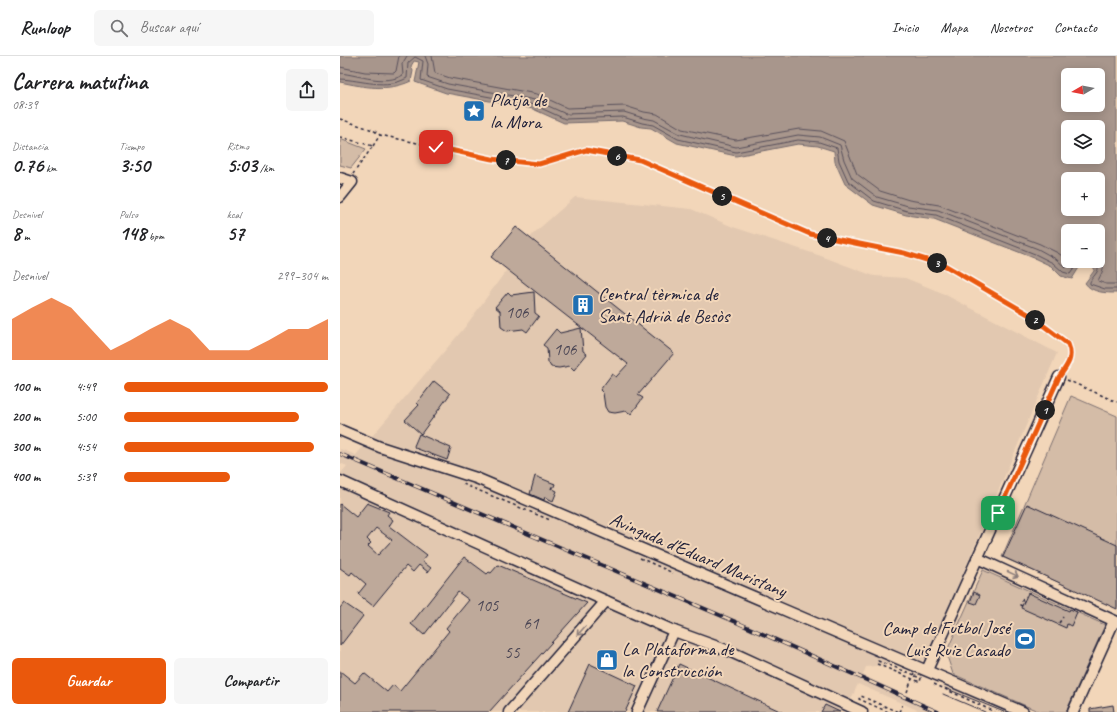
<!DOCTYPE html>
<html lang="es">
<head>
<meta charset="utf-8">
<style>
	:root { --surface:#fff; --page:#f6f6f6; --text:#202124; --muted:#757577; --line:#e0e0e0; --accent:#ea580c }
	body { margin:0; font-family:Caveat,sans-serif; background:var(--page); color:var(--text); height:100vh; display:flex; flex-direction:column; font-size:15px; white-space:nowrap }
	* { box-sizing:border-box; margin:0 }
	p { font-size:13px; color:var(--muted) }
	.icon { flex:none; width:22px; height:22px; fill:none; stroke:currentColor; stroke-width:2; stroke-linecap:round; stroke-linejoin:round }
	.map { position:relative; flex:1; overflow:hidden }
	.side { display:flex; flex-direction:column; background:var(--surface); width:340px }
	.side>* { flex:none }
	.needle { width:26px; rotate:261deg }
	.tools { position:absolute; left:721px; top:12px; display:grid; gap:8px }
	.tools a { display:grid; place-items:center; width:44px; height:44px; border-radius:6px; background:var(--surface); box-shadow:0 2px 10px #0003; font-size:20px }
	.pin { position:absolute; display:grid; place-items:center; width:34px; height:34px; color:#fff; margin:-17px; border-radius:8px; box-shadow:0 2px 6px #0006 }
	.km { position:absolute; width:20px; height:20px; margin:-10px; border-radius:50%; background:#222; color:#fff; font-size:11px; line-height:20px; text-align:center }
	.round { display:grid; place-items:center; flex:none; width:42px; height:42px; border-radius:6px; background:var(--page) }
	.head { display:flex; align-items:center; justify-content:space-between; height:68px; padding:0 12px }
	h1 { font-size:22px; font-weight:800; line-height:30px }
	.stats { display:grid; grid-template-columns:repeat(3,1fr); gap:6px; height:68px; padding:4px 12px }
	.stats div { display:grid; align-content:center }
	.stats b { font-size:20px; font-weight:800 }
	.stats small { font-size:11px; font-weight:400 }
	.stats p { font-size:11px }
	.chart { height:112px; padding:8px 12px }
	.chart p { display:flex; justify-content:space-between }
	.chart svg { width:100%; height:72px; margin-top:4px; fill:var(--accent); opacity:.7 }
	.primary-button { display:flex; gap:8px; margin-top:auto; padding:8px 12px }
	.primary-button a { flex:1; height:46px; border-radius:6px; background:var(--accent); color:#fff; font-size:16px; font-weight:800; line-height:46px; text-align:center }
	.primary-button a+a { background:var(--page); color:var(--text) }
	ul { padding:0 12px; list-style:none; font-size:13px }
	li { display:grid; grid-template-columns:64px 48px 1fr; align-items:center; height:30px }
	li i { height:10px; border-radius:5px; background:var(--accent) }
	header { display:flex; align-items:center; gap:24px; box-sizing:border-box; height:56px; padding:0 20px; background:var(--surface); border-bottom:1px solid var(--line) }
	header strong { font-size:19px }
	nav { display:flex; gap:22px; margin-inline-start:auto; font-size:14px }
	.search { width:280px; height:36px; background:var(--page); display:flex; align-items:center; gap:10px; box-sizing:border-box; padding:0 14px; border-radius:6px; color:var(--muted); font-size:15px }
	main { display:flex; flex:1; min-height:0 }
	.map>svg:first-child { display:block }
	.built { fill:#e2c8b0 }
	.green { fill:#d4bca7; stroke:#7b6f71 }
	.water { fill:#a8968c; stroke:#72686c; fill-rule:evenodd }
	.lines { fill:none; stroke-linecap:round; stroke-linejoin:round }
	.shore { stroke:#58505b; stroke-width:1 }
	.building { fill:#bea99a; stroke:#22223b; fill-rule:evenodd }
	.minor-casing { stroke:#22223b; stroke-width:13 }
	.path { stroke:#22223b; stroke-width:1.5; stroke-dasharray:3 3; stroke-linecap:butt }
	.minor { stroke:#f2d6b9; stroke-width:10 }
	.tram { stroke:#22223b; stroke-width:1 }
	.rail-casing { stroke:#22223b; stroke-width:4 }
	.rail { stroke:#f2d6b9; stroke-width:2.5; stroke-dasharray:8; stroke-linecap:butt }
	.oneway { stroke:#8a7c7a }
	.route-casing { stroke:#fff; stroke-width:8 }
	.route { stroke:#ea580c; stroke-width:5 }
	.labels { text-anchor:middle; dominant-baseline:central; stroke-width:4; stroke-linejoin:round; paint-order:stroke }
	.number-label { font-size:17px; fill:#494453 }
	.poi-label { font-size:19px; fill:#22223b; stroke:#f2d6b9; text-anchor:start }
	.street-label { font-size:19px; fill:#22223b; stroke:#f2d6b9 }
</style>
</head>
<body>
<header>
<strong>Runloop</strong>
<div class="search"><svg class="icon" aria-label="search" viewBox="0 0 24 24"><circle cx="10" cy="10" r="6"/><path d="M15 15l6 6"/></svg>Buscar aquí</div>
<nav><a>Inicio</a><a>Mapa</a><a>Nosotros</a><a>Contacto</a></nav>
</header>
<main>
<section class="side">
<div class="head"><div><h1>Carrera matutina</h1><p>08:39</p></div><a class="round"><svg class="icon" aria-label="share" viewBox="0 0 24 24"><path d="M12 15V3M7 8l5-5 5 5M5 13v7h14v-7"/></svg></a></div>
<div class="stats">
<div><p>Distancia</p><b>0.76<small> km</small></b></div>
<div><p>Tiempo</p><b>3:50</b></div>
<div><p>Ritmo</p><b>5:03<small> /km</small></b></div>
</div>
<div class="stats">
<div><p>Desnivel</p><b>8<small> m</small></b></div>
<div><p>Pulso</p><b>148<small> bpm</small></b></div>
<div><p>kcal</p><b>57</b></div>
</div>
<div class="chart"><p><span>Desnivel</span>299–304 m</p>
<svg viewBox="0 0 160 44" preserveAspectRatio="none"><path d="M0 44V19L10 12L20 6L30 12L40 25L50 38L60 32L70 25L80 19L90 25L100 38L110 38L120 38L130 32L140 25L150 25L160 19V44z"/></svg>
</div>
<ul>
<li><b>100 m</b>4:49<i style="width:100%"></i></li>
<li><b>200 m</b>5:00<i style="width:86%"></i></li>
<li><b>300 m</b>4:54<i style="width:93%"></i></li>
<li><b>400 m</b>5:39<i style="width:52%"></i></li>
</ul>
<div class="primary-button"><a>Guardar</a><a>Compartir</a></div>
</section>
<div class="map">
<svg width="777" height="656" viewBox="0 0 777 656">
	<rect width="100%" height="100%" fill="#f2d6b9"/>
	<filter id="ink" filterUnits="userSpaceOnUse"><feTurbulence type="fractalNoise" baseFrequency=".025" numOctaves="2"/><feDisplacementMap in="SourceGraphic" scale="8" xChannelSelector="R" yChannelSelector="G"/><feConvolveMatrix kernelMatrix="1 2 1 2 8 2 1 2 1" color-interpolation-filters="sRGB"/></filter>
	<g filter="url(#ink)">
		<!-- built -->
		<polygon class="built" points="235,141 351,153 393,171 481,200 534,220 565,222 600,236 717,297 586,604 526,611 523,619 600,656 582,656 518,628 505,656 0,656 0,418 7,410 0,407 0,393 16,399 125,271 193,178"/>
		<!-- green -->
		<g class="green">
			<polygon points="0,83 26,93 11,112 0,109"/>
			<polygon points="731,340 777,360 777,552 662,501"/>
			<polygon points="643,514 765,569 726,656 700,656 613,618 606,597"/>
		</g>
		<!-- water -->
		<path class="water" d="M0,0h777v237c-11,0 -25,0 -32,-10l9,-12v-5h-14l-8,13 -11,-3 -10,-10 -17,-8 -100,-39 -28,-4 -33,-10 -28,-21 -10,-22 -1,-11 -16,-5 -20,-2 -62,12 -59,-13 -26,-15 -10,-1 -19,-6 -58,2 -31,-14 -87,-16 -31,-11 4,-20 -5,-1 -3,5 2,5 -2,10c-23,11 -47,6 -71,1zM728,19h30v30h-30zM728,71h30v30h-30zM728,123h30v30h-30zM728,175h30v30h-30z"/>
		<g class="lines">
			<!-- shore -->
			<g class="shore">
				<polyline points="85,0 88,8 87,21 108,28 195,44 226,58 284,56 303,62 314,64 340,78 396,91 458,79 480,81 500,89 504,104 512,122 537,141 568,150 598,154 698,193 716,203 726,212 732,205"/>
				<polyline points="92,0 95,17 110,22 197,38 227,52 285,50 304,56 317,58 342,73 396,84 459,73 481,75 504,85 517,118 540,135 569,144 599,149 700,188 718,197 725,202 728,201"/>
				<polyline points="0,11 25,16 54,17 56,15 59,0"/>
				<path d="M0,17c19,2 45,13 63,2l-1,-11 5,-8"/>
				<path d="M0,23c22,1 46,11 67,-1l1,-15 7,-6 8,4 -2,19 26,9 87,16 31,14 58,-2 19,6 11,2 25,14 58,13 62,-12 21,2 18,6 2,13 9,20 26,20 33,10 29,4 99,39 18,9 10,9 7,2 8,-11 9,-2"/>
				<path d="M758,202c10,8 3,15 0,23l8,3h11"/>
				<path d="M750,205l6,2c6,8 -3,12 -6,19v2l15,5h12"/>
			</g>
		</g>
		<!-- building -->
		<g class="building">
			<polygon points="176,171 334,297 298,339 303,342 291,358 286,355 275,357 268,356 265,351 263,337 260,334 272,318 276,321 288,308 151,201"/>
			<polygon points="168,236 171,239 194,236 195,257 199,260 187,276 183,273 167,275 161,271 160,255 155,251"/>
			<polygon points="241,272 243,295 247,298 234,314 230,310 219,312 211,311 208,306 207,292 203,289 216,273 220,277"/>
			<polygon points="94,325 110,338 81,378 65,364 79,349 77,347"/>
			<polygon points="79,378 111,392 107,404 75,392 74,390"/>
			<polygon points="195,420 215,428 213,433 217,435 213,445 205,441 204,444 190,438"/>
			<path d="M27,447l22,9 -2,3 6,5 -4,6 38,29 -5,6 9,7 -3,4 -9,-7 -6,7 -7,-6 -33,40 -15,-12 8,-10 -14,-12 -2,3 -10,-7v-64l16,13zM36,472l16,12 -14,15 -10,-9 3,-3 -4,-4z"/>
			<polygon points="687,448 777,489 777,553 663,501"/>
			<polygon points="124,501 147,518 149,516 151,517 158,509 247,547 149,656 0,656 0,615 15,627 24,617 47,636 53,629 60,635 109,575 106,572 129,544 118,536 84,579 71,568"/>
			<polygon points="634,536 640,539 636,548 630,546"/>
			<polygon points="688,537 729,555 730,553 737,556 731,570 727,568 726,572 681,552"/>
			<polygon points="4,547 23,560 0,590 0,552"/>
			<polygon points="250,608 297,630 285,656 228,656"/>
			<polygon points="339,608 442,656 317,656"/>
			<polygon points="485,649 500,656 481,656"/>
			<polygon points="773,649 774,656 750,656 750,653"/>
		</g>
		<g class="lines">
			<!-- minor casing -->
			<g class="minor-casing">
				<g id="minor">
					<polyline points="0,122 12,126 0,141"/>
					<polyline points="0,374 40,391 136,422 683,656"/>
					<polyline points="0,425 266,545 334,575 389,595 522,656"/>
					<polyline points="637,502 777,566"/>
					<polyline points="587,614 719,321"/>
					<polyline points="169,656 266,545"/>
					<polyline points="297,656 334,575"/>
					<polyline points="733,656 774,565"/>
				</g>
			</g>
			<!-- path -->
			<g class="path">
				<polyline points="0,63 33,74 40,79"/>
				<polyline points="0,81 33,90 13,118"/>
				<path d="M33,90l7,-11 112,24 47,4 47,-13 53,10 171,74 94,19 42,13 82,48 39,30c6,11 3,17 -3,27"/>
				<polyline points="727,324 777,346"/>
				<polyline points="123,428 210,464"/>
				<polyline points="211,433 214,427"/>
				<polyline points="300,502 333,517"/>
				<polyline points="682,550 680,549 683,543"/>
				<polyline points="719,567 723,561"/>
				<polyline points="575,620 581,622 580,626 537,608 538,605 575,619"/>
				<polyline points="594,628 655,656"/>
				<polyline points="567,636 572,623"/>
				<polyline points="548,656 519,643 521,640 558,656"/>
				<polyline points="559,656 562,649"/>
			</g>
			<!-- minor -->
			<use href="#minor" class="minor"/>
			<!-- tram -->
			<g class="tram">
				<polyline points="605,632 664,656"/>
				<polyline points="603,638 645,656"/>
			</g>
			<!-- rail casing -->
			<g class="rail-casing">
				<polyline id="rail" points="0,398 396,566 598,656"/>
			</g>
			<!-- rail -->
			<use href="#rail" class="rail"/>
		</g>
		<!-- one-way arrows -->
		<defs><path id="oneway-shaft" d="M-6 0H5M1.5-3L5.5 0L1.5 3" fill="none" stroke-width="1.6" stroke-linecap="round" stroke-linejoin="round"/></defs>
		<g class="oneway">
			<use href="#oneway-shaft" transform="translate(673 518) rotate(25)"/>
			<use href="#oneway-shaft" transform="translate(241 575) rotate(132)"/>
		</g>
	</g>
	<g class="lines" filter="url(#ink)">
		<!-- route casing -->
		<g class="route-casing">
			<path id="route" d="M96,91l56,12 47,5 47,-14 54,10 170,74 94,19 42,13 82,48 40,30c6,14 -1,22 -9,33l-61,136"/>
		</g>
		<!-- route -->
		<use href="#route" class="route"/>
	</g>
	<!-- icons -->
	<defs>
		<g id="sight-square" transform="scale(1.15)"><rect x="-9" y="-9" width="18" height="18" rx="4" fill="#1f6fb2" stroke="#f2d6b9"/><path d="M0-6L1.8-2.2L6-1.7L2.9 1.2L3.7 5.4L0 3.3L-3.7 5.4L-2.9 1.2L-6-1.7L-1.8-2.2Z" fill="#fff"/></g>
		<g id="building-square" transform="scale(1.15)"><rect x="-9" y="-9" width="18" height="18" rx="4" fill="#1f6fb2" stroke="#f2d6b9"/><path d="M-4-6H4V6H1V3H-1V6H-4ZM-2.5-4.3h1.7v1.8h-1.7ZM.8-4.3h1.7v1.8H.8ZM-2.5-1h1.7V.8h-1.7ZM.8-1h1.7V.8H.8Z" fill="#fff"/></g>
		<g id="stadium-square" transform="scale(1.15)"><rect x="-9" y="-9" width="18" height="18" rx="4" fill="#1f6fb2" stroke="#f2d6b9"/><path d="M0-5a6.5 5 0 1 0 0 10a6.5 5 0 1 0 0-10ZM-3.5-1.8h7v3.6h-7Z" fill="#fff"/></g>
		<g id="shop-square" transform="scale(1.15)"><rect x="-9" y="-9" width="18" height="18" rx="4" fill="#1f6fb2" stroke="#f2d6b9"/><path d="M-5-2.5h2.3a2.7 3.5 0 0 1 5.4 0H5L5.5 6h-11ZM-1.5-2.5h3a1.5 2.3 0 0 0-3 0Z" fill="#fff"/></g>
	</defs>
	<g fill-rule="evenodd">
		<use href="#sight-square" x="134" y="55"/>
		<use href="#building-square" x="243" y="249"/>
		<use href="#stadium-square" x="685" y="583"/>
		<use href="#shop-square" x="267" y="604"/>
	</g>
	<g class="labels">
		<!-- number labels -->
		<g class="number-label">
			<text x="177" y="256">106</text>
			<text x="225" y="293">106</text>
			<text x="147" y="549">105</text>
			<text x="191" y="567">61</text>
			<text x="172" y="596">55</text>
		</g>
		<!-- poi labels -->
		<g class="poi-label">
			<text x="150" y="44">Platja de<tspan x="150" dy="22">la Mora</tspan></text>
			<text x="258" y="238">Central tèrmica de<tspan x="258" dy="22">Sant Adrià de Besòs</tspan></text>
			<text x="670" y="572" text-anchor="end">Camp de Futbol José<tspan x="670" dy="22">Luis Ruiz Casado</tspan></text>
			<text x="282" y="593">La Plataforma de<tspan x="282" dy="22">la Construcción</tspan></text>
		</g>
		<!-- street labels -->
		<g class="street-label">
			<text transform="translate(358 499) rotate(23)">Avinguda d'Eduard Maristany</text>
		</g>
	</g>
</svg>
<div class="tools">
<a><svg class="needle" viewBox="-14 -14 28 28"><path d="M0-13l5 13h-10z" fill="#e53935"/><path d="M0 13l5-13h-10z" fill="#757577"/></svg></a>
<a><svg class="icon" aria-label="layers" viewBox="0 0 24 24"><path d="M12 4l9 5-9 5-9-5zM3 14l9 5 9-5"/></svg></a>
<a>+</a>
<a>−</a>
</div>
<div class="pin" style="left:658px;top:457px;background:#1e9e55"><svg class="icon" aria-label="arrive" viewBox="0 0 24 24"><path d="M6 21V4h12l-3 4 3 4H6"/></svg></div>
<div class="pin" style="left:96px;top:91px;background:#d93025"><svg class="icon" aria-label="check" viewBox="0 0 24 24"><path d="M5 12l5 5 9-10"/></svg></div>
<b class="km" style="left:705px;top:354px">1</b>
<b class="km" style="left:695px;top:264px">2</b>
<b class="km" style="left:597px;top:207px">3</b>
<b class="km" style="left:487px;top:182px">4</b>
<b class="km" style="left:382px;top:140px">5</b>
<b class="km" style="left:277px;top:100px">6</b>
<b class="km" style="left:166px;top:104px">7</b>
</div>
</main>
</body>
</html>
